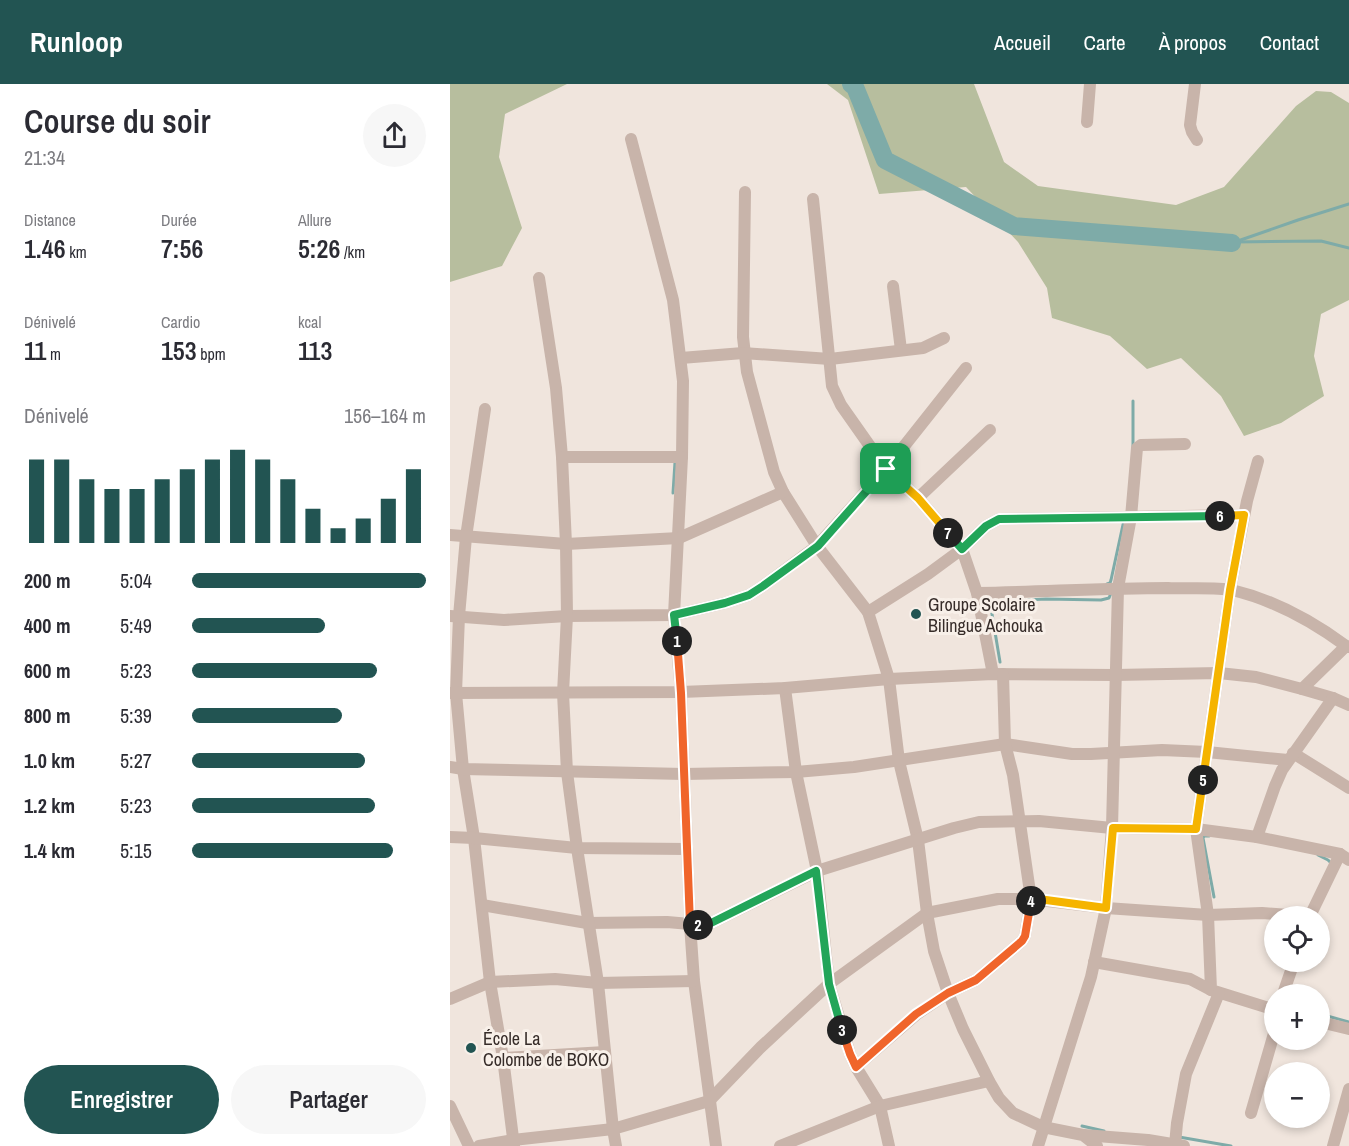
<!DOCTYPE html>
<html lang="fr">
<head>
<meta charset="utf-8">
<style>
	:root { --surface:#fff; --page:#f7f7f7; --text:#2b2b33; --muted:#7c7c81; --accent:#225452 }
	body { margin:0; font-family:"Archivo Narrow",sans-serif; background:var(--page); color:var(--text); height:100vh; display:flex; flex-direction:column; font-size:22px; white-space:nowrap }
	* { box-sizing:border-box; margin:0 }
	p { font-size:20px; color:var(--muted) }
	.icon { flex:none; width:33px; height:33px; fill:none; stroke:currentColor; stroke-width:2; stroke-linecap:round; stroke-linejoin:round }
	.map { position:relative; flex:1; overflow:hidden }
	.details { display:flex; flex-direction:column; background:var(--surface); width:450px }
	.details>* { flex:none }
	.buttons { position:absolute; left:814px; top:822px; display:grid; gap:12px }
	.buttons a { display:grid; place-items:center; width:66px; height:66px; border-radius:50%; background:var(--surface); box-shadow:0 3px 9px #0003; font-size:30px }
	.pin { position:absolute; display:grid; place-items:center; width:51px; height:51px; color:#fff; margin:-26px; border-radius:12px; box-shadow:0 3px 9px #0006 }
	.km { position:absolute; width:30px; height:30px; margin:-15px; border-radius:50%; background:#222; color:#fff; font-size:16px; line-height:30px; text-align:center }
	.round { display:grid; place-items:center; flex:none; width:63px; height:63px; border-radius:32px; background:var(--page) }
	.head { display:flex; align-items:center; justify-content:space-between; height:102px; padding:0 24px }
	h1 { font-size:33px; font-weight:600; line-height:45px }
	.stats { display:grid; grid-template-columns:repeat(3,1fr); gap:9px; height:102px; padding:6px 24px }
	.stats div { display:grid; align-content:center }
	.stats b { font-size:26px; font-weight:600 }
	.stats small { font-size:16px; font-weight:400 }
	.stats p { font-size:16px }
	.chart { height:168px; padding:12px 24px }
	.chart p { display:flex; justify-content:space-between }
	.chart svg { width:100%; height:108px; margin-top:6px; stroke:var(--accent); stroke-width:6 }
	.button { display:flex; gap:12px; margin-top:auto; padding:12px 24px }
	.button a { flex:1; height:69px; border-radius:36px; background:var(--accent); color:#fff; font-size:24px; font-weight:600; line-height:69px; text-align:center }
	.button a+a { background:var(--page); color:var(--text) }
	ul { padding:0 24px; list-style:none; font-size:20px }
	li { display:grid; grid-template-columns:96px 72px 1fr; align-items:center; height:45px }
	li i { height:15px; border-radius:8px; background:var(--accent) }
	header { display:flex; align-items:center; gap:36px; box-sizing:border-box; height:84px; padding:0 30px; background:var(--accent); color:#fff }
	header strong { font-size:28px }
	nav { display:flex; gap:33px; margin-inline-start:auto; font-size:21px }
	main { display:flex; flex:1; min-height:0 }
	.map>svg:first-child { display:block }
	.green { fill:#b7be9e }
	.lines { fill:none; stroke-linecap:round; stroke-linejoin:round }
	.stream { stroke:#7eaba8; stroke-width:3 }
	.river { stroke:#7eaba8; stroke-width:18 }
	.minor { stroke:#c8b4aa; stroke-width:12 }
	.split-1-casing { stroke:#fff; stroke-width:12 }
	.split-2-casing { stroke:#fff; stroke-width:12 }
	.split-3-casing { stroke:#fff; stroke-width:12 }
	.split-4-casing { stroke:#fff; stroke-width:12 }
	.split-5-casing { stroke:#fff; stroke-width:12 }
	.split-6-casing { stroke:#fff; stroke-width:12 }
	.split-7-casing { stroke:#fff; stroke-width:12 }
	.split-8-casing { stroke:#fff; stroke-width:12 }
	.split-1 { stroke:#22a559; stroke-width:8 }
	.split-2 { stroke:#f0652b; stroke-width:8 }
	.split-3 { stroke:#22a559; stroke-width:8 }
	.split-4 { stroke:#f0652b; stroke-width:8 }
	.split-5 { stroke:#f5b400; stroke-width:8 }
	.split-6 { stroke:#f5b400; stroke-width:8 }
	.split-7 { stroke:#22a559; stroke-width:8 }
	.split-8 { stroke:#f5b400; stroke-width:8 }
	.poi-dot { fill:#225452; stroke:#f8f0e9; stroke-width:2 }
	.labels { text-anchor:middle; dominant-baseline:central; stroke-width:6; stroke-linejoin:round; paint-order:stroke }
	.poi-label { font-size:18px; fill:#362c29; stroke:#f8f0e9; text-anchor:start }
</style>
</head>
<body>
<header>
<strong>Runloop</strong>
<nav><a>Accueil</a><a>Carte</a><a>À propos</a><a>Contact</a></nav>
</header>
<main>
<section class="details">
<div class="head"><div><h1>Course du soir</h1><p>21:34</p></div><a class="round"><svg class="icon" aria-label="share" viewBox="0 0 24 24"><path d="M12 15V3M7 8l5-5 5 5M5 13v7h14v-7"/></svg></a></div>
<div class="stats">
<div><p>Distance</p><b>1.46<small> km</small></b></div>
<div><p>Durée</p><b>7:56</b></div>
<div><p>Allure</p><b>5:26<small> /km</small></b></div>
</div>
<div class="stats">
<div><p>Dénivelé</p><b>11<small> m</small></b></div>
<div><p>Cardio</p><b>153<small> bpm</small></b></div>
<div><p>kcal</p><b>113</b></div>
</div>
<div class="chart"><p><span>Dénivelé</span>156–164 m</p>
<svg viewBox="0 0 160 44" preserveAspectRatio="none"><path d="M5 44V10M15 44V10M25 44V18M35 44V22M45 44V22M55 44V18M65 44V14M75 44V10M85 44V6M95 44V10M105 44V18M115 44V30M125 44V38M135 44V34M145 44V26M155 44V14"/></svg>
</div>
<ul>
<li><b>200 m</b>5:04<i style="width:100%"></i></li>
<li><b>400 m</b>5:49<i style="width:57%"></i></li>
<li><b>600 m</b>5:23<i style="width:79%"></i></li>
<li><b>800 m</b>5:39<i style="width:64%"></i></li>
<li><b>1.0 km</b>5:27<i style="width:74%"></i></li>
<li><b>1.2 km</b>5:23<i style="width:78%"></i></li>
<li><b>1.4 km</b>5:15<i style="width:86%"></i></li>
</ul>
<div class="button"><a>Enregistrer</a><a>Partager</a></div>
</section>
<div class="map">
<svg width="899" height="1062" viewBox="0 0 899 1062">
	<rect width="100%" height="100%" fill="#f0e5dd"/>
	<!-- green -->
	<g class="green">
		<polygon points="0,0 117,0 55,30 49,73 72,144 52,182 0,198"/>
		<polygon points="377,0 524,0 554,78 588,102 726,121 774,103 846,22 866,7 881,8 899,19 899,216 871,230 864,272 874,312 831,339 794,352 771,312 731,274 697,285 660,252 602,234 597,204 568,158 516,103 429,110 398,16"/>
	</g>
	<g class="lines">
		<!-- stream -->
		<g class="stream">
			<polyline points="785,158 871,157 899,164"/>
			<polyline points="782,159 848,136 899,120"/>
			<polyline points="683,364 683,317"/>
			<polyline points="223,409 225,378"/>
			<polyline points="657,500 660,499 661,496 674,436"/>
			<polyline points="550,578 540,518 596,515 651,516 659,514 661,509"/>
			<polyline points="759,752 754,752 753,754 764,813"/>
			<polyline points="868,771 878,776 880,778"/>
			<polyline points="870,930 899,938"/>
			<polyline points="632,1042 654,1047"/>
			<polyline points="729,1053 781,1062"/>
		</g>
		<!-- river -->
		<polyline class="river" points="401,0 405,3 435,76 564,142 782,159"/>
		<!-- minor -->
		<g class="minor">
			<polyline points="745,0 740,41 742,48 747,56"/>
			<polyline points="637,38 640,0"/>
			<polyline points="181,55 223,216 233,297 232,373 224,531 231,608 240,840 244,897 266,1062"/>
			<polyline points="295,108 293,253 297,288 324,388 333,408 367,462 418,528 439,595 449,677 468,756 477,829 484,867 498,909 513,945 539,997 549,1014 563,1029 593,1043 633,1051 647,1062"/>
			<polyline points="363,115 382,302 391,321 436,385 516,284"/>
			<polyline points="89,194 106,304 112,373"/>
			<polyline points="443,202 451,266"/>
			<polyline points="231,274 293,269 380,275 473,264 494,254"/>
			<polyline points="35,325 16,453 9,532 6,609 13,685 24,754 40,898 53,974 64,1062"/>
			<polyline points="808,377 797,417 780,506 746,745 758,831 761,906 825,926"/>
			<polyline points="468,414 540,346"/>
			<polyline points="0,451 116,460 229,454 333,408"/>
			<path d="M527,509c64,-1 127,-5 191,-5 18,1 48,-1 64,2 42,10 80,31 114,56"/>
			<polyline points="418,528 478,490 512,465 536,442 549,435 794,431"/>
			<polyline points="0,532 54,536 117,532 224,531 275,519 299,511 313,502 367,462 436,385 468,414 512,465 527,509 543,590"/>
			<polyline points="335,604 346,688 367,787 379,900 400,970 406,983 430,1022 439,1062"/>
			<polyline points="852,605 896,562 899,563"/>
			<polyline points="0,609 231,608 335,604 439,595 543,590 665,591 769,589 806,593 852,605 883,614 899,621"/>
			<polyline points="843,669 899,704"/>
			<polyline points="0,683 13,685 234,690 346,688 404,683 555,660 622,670 641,670 712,666 757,668 838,676"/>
			<polyline points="0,753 24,754 127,764 237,765"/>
			<polyline points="807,753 825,702 832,686 883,614"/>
			<polyline points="32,821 137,839 217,838 240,840 250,842 261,839 367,787 504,744 529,738 589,737 662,744 746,745 807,753 890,770 899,776"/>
			<polyline points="860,832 890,770"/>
			<polyline points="644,878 740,895 761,906"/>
			<polyline points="833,910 844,878"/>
			<polyline points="0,915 40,898 105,895 148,899 244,897"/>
			<polyline points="870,938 899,945"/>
			<polyline points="53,974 155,968"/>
			<polyline points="406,983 467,930 498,909 526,896 572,857 575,852 581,815 563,691 555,660 553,590"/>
			<polyline points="0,1022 19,1062"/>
			<polyline points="801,1029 825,946"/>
			<polyline points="634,1051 698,1056 734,1062"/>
			<polyline points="725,1061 727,1039 736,990 769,909"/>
			<polyline points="29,1062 63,1056 163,1045 259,1017 311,963 379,900 477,829 548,815 581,815 656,824 758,831 812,829 850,832"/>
			<polyline points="166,1062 163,1045 148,899 127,764 117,688 113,609 117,532 116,460 112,373 232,373"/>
			<polyline points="330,1062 430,1022 539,997"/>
			<polyline points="588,1062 641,893 656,824 662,744 668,504 681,433 687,364 691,361 735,360"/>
			<polyline points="883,1062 899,1005"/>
		</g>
	</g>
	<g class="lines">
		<!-- split-1 casing -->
		<g class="split-1-casing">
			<polyline id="split-1" points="227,557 224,531 275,519 299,511 313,502 368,462 436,385"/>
		</g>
		<!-- split-2 casing -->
		<g class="split-2-casing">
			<polyline id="split-2" points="227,557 231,609 240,840 248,841"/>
		</g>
		<!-- split-3 casing -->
		<g class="split-3-casing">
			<polyline id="split-3" points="248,841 261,839 366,787 379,900 392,946"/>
		</g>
		<!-- split-4 casing -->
		<g class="split-4-casing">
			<polyline id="split-4" points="392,946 400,970 406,983 466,930 498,909 526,896 572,857 575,852 581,817"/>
		</g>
		<!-- split-5 casing -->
		<g class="split-5-casing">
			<polyline id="split-5" points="581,817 581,814 656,824 663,744 746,745 753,696"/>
		</g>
		<!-- split-6 casing -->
		<g class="split-6-casing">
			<polyline id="split-6" points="753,696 780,506 794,431 770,432"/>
		</g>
		<!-- split-7 casing -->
		<g class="split-7-casing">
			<polyline id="split-7" points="498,449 512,465 536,442 549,435 770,432"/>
		</g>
		<!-- split-8 casing -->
		<g class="split-8-casing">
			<polyline id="split-8" points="436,385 468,414 498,449"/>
		</g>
		<!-- split-1 -->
		<use href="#split-1" class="split-1"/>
		<!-- split-2 -->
		<use href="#split-2" class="split-2"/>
		<!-- split-3 -->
		<use href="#split-3" class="split-3"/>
		<!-- split-4 -->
		<use href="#split-4" class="split-4"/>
		<!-- split-5 -->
		<use href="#split-5" class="split-5"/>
		<!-- split-6 -->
		<use href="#split-6" class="split-6"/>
		<!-- split-7 -->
		<use href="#split-7" class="split-7"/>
		<!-- split-8 -->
		<use href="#split-8" class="split-8"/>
	</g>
	<!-- markers -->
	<g class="poi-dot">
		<circle cx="466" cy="530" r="6"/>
		<circle cx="21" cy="964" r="6"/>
	</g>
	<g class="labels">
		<!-- poi labels -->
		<g class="poi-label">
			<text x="478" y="520">Groupe Scolaire<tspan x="478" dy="21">Bilingue Achouka</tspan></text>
			<text x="33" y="954">École La<tspan x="33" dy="21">Colombe de BOKO</tspan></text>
		</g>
	</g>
</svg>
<div class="buttons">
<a><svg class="icon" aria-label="locate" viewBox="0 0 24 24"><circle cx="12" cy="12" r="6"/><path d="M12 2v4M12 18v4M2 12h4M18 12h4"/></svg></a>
<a>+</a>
<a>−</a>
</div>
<div class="pin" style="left:436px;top:385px;background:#1e9e55"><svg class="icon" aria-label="arrive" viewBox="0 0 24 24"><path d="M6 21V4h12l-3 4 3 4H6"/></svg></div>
<b class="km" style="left:227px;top:557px">1</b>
<b class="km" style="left:248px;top:841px">2</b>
<b class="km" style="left:392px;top:946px">3</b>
<b class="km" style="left:581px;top:817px">4</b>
<b class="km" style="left:753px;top:696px">5</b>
<b class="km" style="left:770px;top:432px">6</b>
<b class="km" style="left:498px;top:449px">7</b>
</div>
</main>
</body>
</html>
